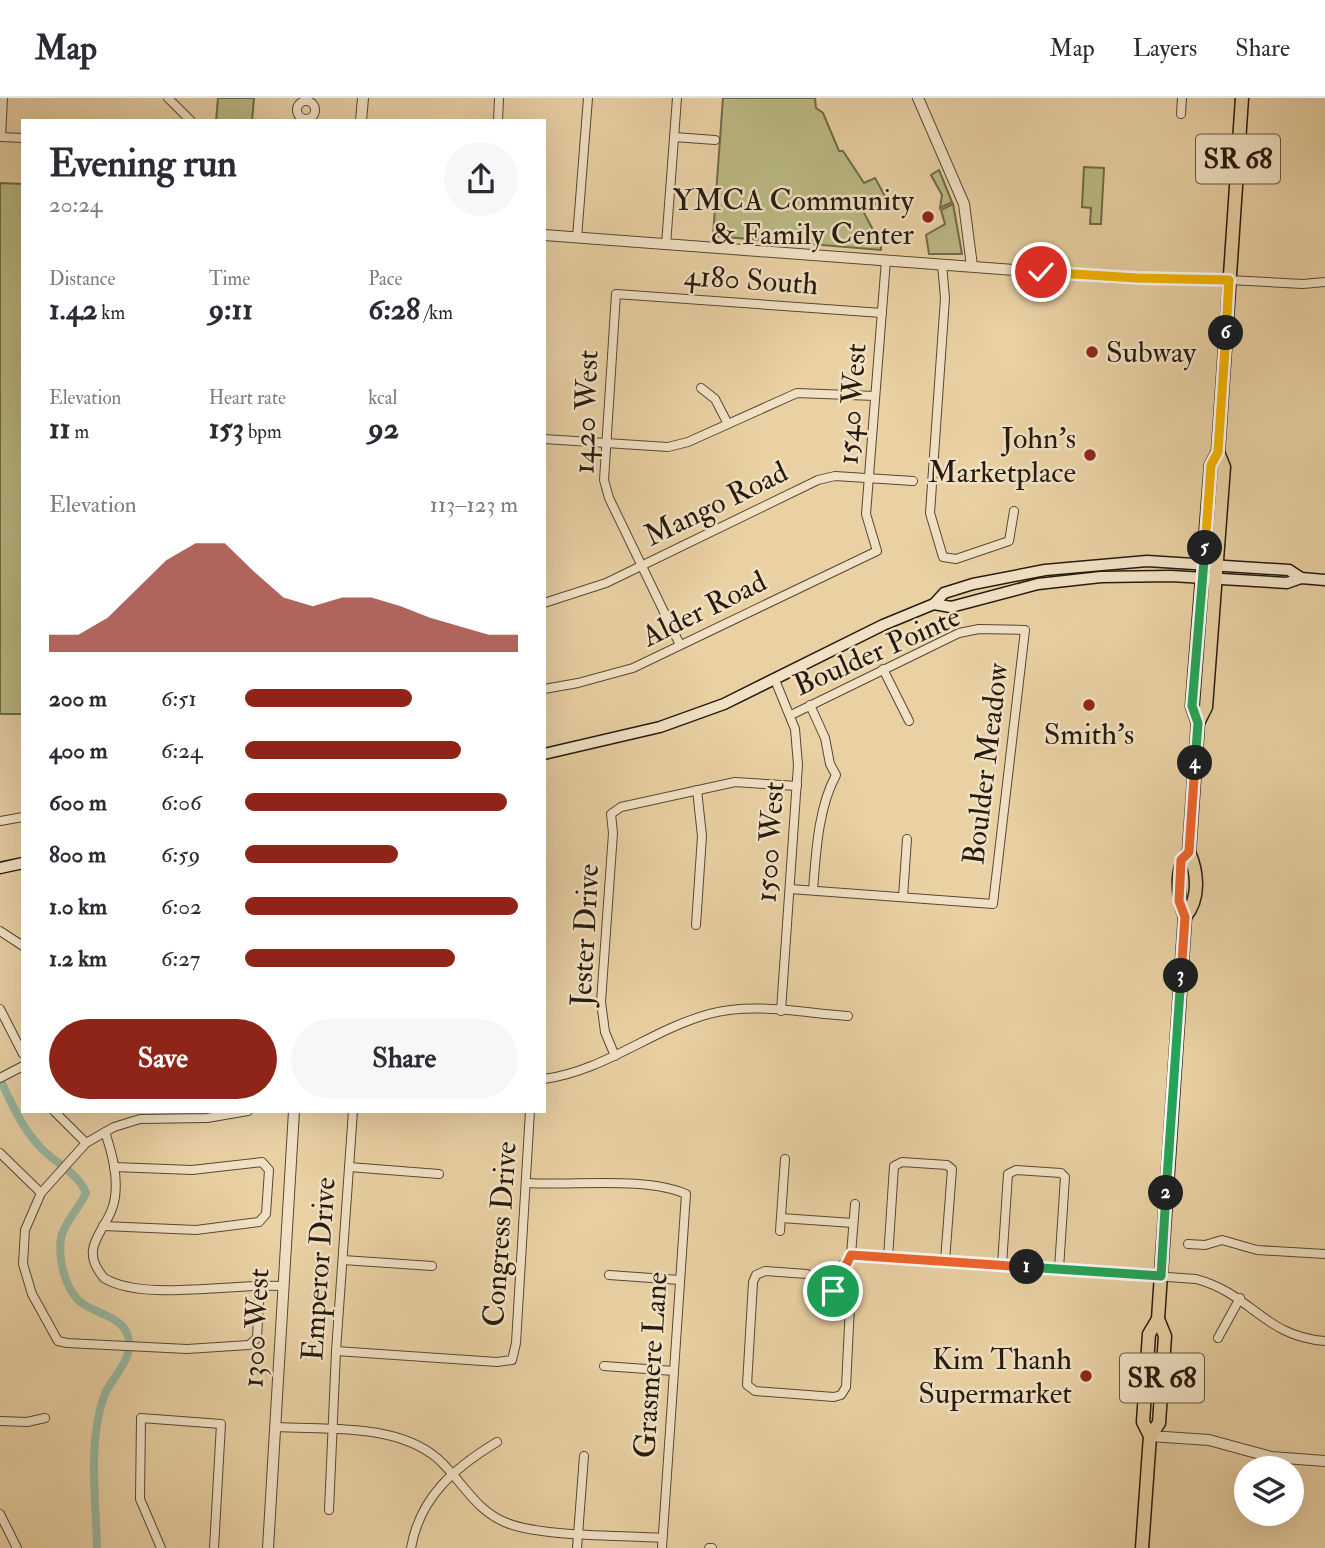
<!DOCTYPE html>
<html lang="en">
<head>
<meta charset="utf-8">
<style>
	:root { --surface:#fff; --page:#f7f7f7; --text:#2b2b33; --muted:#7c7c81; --line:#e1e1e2; --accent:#8f2418 }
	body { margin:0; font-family:"IM FELL Double Pica",serif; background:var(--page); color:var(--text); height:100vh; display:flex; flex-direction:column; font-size:26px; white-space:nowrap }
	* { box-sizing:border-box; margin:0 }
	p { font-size:23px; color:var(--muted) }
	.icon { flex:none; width:38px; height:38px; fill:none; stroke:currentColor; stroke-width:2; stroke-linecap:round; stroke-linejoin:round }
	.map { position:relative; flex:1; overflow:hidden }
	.drawer { position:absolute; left:21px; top:21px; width:525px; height:994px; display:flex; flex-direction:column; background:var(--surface); border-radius:0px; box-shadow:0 7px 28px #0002 }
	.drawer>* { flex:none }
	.buttons { position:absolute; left:1234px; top:1358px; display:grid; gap:14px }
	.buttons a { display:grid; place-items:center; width:70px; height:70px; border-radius:50%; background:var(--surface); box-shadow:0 7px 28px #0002; font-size:35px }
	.pin { position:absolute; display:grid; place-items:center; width:60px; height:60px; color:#fff; margin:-30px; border:4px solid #fff; border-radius:50%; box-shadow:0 2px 7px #0007 }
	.km { position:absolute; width:35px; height:35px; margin:-18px; border-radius:50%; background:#222; color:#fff; font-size:19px; line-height:35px; text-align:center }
	.round { display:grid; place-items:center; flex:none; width:74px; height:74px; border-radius:37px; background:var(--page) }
	.head { display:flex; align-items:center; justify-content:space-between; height:119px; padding:0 28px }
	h1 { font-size:38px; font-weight:700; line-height:52px }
	.stats { display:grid; grid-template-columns:repeat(3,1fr); gap:10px; height:119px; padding:7px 28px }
	.stats div { display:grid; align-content:center }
	.stats b { font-size:30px; font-weight:700 }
	.stats small { font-size:19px; font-weight:400 }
	.stats p { font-size:19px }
	.chart { height:196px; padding:14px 28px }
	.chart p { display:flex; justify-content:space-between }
	.chart svg { width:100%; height:126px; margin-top:7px; fill:var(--accent); opacity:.7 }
	.button { display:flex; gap:14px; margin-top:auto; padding:14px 28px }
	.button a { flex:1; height:80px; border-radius:42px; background:var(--accent); color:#fff; font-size:28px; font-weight:700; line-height:80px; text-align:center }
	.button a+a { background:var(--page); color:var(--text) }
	ul { padding:0 28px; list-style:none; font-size:23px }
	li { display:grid; grid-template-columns:112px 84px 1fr; align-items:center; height:52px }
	li i { height:18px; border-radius:9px; background:var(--accent) }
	header { display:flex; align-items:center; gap:42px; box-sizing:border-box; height:98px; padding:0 35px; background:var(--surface); border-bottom:2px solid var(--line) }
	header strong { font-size:33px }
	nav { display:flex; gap:38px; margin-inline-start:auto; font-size:24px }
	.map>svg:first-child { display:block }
	.green { fill:#baba84; stroke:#706a49; stroke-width:2 }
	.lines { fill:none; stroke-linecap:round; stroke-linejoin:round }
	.canal { stroke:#99b8a1; stroke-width:8 }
	.minor-casing { stroke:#564834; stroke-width:10 }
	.tertiary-casing { stroke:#564834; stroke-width:12 }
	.secondary-casing { stroke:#251b0e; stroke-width:13 }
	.primary-casing { stroke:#251b0e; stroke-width:15 }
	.minor { stroke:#f1e1c4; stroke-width:8 }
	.tertiary { stroke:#f1e1c4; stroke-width:10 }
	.secondary { stroke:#f1e1c4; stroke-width:10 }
	.primary { stroke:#e9d1a4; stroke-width:12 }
	.split-1-casing { stroke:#fff; stroke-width:14 }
	.split-2-casing { stroke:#fff; stroke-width:14 }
	.split-3-casing { stroke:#fff; stroke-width:14 }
	.split-4-casing { stroke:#fff; stroke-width:14 }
	.split-5-casing { stroke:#fff; stroke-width:14 }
	.split-6-casing { stroke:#fff; stroke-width:14 }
	.split-7-casing { stroke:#fff; stroke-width:14 }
	.split-1 { stroke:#f0652b; stroke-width:9 }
	.split-2 { stroke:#22a559; stroke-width:9 }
	.split-3 { stroke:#22a559; stroke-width:9 }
	.split-4 { stroke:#f0652b; stroke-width:9 }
	.split-5 { stroke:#22a559; stroke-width:9 }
	.split-6 { stroke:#f5b400; stroke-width:9 }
	.split-7 { stroke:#f5b400; stroke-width:9 }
	.poi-dot { fill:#8f2418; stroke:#f1e1c4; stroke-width:2.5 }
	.labels { text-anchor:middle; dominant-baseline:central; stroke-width:5; stroke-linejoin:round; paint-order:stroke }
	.shield { fill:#f1e1c4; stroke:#625645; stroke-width:2 }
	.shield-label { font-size:28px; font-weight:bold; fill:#251b0e }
	.poi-label { font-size:30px; fill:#251b0e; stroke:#f1e1c4; text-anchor:end }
	.street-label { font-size:30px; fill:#251b0e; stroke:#f1e1c4 }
</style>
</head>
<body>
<header>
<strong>Map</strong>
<nav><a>Map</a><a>Layers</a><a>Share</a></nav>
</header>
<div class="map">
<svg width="1325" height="1450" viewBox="0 0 1325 1450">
	<rect width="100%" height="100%" fill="#e9d1a4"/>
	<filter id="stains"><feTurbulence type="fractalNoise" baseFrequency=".00286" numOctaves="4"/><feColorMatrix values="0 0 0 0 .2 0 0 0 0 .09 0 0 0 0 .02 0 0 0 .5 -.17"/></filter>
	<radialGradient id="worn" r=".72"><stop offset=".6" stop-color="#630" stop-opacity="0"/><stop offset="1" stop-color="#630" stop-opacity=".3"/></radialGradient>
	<!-- green -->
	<g class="green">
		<polygon points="218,0 254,0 252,23 216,23"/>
		<polygon points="723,0 815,0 816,10 823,15 839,53 843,53 864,85 875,80 886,100 863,113 881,147 881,152 713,138"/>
		<polygon points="1084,69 1104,70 1101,126 1090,126 1091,110 1082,109"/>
		<polygon points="939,72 952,104 940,110 942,97 931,77"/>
		<polygon points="0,85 23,86 23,616 0,616"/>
		<polygon points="953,106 962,156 929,156 926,137 945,126 941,112"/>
	</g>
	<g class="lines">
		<!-- canal -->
		<path class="canal" d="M0,981c12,26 23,51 43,71 15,15 35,23 43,43 -7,15 -18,25 -24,41 -3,10 -2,21 0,32 2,9 6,21 12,29 13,20 52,18 55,46 3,21 -21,40 -26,58 -15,46 -7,101 -6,149"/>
		<!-- minor casing -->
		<g class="minor-casing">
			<g id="minor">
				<polyline points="168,0 191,23"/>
				<circle cx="306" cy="12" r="9"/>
				<polyline points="1181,16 1182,0"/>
				<polyline points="498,23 499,0"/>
				<polyline points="0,39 23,40"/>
				<polyline points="1,39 3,0"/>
				<polyline points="674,39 715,42"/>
				<polyline points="577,140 588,0"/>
				<polyline points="666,147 677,0"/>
				<polyline points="942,166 945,200 930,415 943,459 956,461 1009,443 1014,413"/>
				<polyline points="1229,182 1303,186 1325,184"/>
				<polyline points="701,290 715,301 728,326"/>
				<polyline points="544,341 668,349 688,344 797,295 875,298"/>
				<polyline points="544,505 606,485 818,382 835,378 913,383"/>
				<polyline points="680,547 609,400 604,382 616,196 882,215"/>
				<polyline points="883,571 909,623"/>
				<polyline points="775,582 795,631 798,667 781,913"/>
				<polyline points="544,591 578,585 633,570 877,453 866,416 886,162"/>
				<path d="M810,607l15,33 5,26 6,11c-18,33 -20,78 -23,115"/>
				<polyline points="0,723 23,719"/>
				<polyline points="790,791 993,806 1025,532 979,531 959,535 791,617"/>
				<polyline points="903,799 907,741"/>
				<polyline points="696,827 702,738 697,692"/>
				<polyline points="0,833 23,848"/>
				<polyline points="0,911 23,956"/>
				<polyline points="615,958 605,934 601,904 613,735 611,716 621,709 735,684 797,688"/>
				<polyline points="0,980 23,968"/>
				<path d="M544,981c60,-8 107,-49 165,-65 44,-12 94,-1 139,2"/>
				<polyline points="54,1013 86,1045"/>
				<polyline points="248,1013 207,1020 140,1021 114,1029 86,1045 41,1095 25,1132 23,1166 32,1196 58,1243 67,1245 187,1251 249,1247 257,1240 260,1186"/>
				<path d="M105,1034c7,21 13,43 10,65 -4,33 -40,47 -11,81 39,24 131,5 178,8"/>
				<polyline points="0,1055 41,1095"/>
				<polyline points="349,1069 439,1076"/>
				<path d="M527,1085c47,3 118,-7 159,11l-24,354"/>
				<polyline points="781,1120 853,1125"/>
				<polyline points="103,1128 196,1132 259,1124 266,1116 269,1072 262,1064 192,1072 114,1069"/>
				<polyline points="780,1133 785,1061"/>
				<polyline points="1188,1146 1205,1147 1222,1142 1257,1152 1325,1156"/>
				<path d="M851,1157l345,24c56,15 67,57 129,62"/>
				<polyline points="888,1160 894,1068 902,1064 947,1067 952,1071 945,1163"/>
				<polyline points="343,1162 432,1168"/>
				<polyline points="1002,1167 1008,1076 1016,1072 1061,1075 1065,1079 1059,1171"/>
				<polygon points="765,1173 807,1176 850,1207 846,1289 841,1297 834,1299 755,1293 747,1287 753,1184 756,1177"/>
				<polyline points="609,1177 680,1182"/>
				<polyline points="825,1189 844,1165"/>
				<polyline points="833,1193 851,1157 855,1106"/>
				<polyline points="1218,1240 1240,1200"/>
				<polyline points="336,1253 497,1264 512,1262 516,1245 530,1013"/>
				<polyline points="604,1268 674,1273"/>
				<polyline points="0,1323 27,1324 45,1320"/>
				<path d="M276,1329c51,3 119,-4 161,31 25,22 37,52 70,65 35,14 114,12 155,15"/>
				<polyline points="329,1412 336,1253 353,1013"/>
				<polyline points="0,1416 17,1450"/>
				<polyline points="161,1450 140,1401 141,1320 221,1326 214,1450"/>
				<path d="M411,1450c9,-51 43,-80 86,-106"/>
				<polyline points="577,1450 584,1358"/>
				<polyline points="709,1450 712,1450"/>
			</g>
		</g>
		<!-- tertiary casing -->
		<g class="tertiary-casing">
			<g id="tertiary">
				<polyline points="918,0 964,106 972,168"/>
				<polyline points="361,23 363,0"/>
				<polyline points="544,137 1121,180 1229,182"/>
				<polyline points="1150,1338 1209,1342 1271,1359 1325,1363"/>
				<polyline points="268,1450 294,1013"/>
			</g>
		</g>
		<!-- secondary casing -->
		<g class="secondary-casing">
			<g id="secondary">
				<polyline points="934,506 951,509 1038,486 1101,479 1171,478 1287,485 1301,480 1325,482"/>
				<polyline points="544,656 660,629 724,606 883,527 934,506 944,495 973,486 1045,472 1147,463 1289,472 1301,480"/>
				<polyline points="0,770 23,765"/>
			</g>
		</g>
		<!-- primary casing -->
		<g class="primary-casing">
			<g id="primary">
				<polyline points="1198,625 1192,608 1211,367 1218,354 1242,0"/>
				<path d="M1185,819c15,-18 13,-44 4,-65l9,-129 8,-16 18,-240 -6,-15"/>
				<path d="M1150,1338l9,-13 6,-87 -7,-17 27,-402c-7,-19 -11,-49 4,-65"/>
				<polyline points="1142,1450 1150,1338 1143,1324 1149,1236 1158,1221"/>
			</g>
		</g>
		<!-- minor -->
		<use href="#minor" class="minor"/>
		<!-- tertiary -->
		<use href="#tertiary" class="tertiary"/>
		<!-- secondary -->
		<use href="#secondary" class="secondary"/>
		<!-- primary -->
		<use href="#primary" class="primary"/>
	</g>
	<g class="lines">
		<!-- split-1 casing -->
		<g class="split-1-casing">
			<polyline id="split-1" points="833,1193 851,1157 1027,1169"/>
		</g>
		<!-- split-2 casing -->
		<g class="split-2-casing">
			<polyline id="split-2" points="1027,1169 1161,1178 1166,1095"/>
		</g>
		<!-- split-3 casing -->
		<g class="split-3-casing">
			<polyline id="split-3" points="1166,1095 1181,878"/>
		</g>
		<!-- split-4 casing -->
		<g class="split-4-casing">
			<polyline id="split-4" points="1181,878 1185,819 1179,803 1181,762 1189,754 1195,665"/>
		</g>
		<!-- split-5 casing -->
		<g class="split-5-casing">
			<polyline id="split-5" points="1195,665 1198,625 1192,608 1205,450"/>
		</g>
		<!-- split-6 casing -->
		<g class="split-6-casing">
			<polyline id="split-6" points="1205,450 1211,367 1218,354 1226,235"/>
		</g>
		<!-- split-7 casing -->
		<g class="split-7-casing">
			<polyline id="split-7" points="1041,174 1137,180 1229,182 1226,235"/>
		</g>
		<!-- split-1 -->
		<use href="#split-1" class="split-1"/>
		<!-- split-2 -->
		<use href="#split-2" class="split-2"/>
		<!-- split-3 -->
		<use href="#split-3" class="split-3"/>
		<!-- split-4 -->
		<use href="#split-4" class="split-4"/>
		<!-- split-5 -->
		<use href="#split-5" class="split-5"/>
		<!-- split-6 -->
		<use href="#split-6" class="split-6"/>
		<!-- split-7 -->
		<use href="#split-7" class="split-7"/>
	</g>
	<!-- markers -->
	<g class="poi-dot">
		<circle cx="928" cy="119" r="7"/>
		<circle cx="1092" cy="254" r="7"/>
		<circle cx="1090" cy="357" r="7"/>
		<circle cx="1089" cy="607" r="7"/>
		<circle cx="1086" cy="1278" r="7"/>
	</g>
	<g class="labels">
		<!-- shield labels -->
		<g class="shield">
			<rect x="1196" y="36.5" width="84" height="49" rx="5"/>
			<rect x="1120" y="1255.5" width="84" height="49" rx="5"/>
		</g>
		<g class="shield-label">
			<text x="1238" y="61">SR 68</text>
			<text x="1162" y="1280">SR 68</text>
		</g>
		<!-- poi labels -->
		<g class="poi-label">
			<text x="914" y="102">YMCA Community<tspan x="914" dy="34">&amp; Family Center</tspan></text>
			<text x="1106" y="254" text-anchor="start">Subway</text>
			<text x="1076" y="340">John's<tspan x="1076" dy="34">Marketplace</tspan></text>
			<text x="1089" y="636" text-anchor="middle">Smith's</text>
			<text x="1072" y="1261">Kim Thanh<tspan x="1072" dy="34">Supermarket</tspan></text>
		</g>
		<!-- street labels -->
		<g class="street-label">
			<text transform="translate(751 182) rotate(4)">4180 South</text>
			<text transform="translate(852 306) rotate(-86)">1540 West</text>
			<text transform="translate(586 314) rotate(-88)">1420 West</text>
			<text transform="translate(716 406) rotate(-26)">Mango Road</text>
			<text transform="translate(704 511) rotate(-26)">Alder Road</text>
			<text transform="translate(877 553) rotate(-24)">Boulder Pointe</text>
			<text transform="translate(986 666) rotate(-83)">Boulder Meadow</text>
			<text transform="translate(770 744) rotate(-86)">1500 West</text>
			<text transform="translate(585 837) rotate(-87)">Jester Drive</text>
			<text transform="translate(500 1136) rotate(-86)">Congress Drive</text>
			<text transform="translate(319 1171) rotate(-86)">Emperor Drive</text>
			<text transform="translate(256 1230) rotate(-87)">1300 West</text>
			<text transform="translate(651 1267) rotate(-86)">Grasmere Lane</text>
		</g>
	</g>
	<rect width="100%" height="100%" filter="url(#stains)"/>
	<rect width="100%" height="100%" fill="url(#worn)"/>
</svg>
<div class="buttons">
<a><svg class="icon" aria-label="layers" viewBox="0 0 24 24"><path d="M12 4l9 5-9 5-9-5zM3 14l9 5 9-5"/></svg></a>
</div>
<div class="pin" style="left:833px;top:1193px;background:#1e9e55"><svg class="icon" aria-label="arrive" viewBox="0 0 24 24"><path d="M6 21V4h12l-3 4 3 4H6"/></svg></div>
<div class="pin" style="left:1041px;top:174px;background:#d93025"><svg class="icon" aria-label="check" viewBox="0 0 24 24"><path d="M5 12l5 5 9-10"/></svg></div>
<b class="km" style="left:1027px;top:1169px">1</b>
<b class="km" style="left:1166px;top:1095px">2</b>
<b class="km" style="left:1181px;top:878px">3</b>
<b class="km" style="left:1195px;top:665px">4</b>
<b class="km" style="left:1205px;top:450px">5</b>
<b class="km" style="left:1226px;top:235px">6</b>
<section class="drawer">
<div class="head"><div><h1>Evening run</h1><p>20:24</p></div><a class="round"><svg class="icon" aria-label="share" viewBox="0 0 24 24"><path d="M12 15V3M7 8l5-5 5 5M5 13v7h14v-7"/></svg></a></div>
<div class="stats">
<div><p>Distance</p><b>1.42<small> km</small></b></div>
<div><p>Time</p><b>9:11</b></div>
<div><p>Pace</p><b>6:28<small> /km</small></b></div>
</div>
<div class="stats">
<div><p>Elevation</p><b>11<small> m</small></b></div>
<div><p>Heart rate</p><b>153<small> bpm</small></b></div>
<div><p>kcal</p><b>92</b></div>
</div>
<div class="chart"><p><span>Elevation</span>113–123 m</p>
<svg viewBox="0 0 160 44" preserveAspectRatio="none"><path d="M0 44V38L10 38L20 32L30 22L40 12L50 6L60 6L70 16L80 25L90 28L100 25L110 25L120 28L130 32L140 35L150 38L160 38V44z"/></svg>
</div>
<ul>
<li><b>200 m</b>6:51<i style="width:61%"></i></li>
<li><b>400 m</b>6:24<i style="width:79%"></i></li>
<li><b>600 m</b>6:06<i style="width:96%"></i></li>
<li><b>800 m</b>6:59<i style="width:56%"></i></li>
<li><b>1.0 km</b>6:02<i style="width:100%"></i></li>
<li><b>1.2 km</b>6:27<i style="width:77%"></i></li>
</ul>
<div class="button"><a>Save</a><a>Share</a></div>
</section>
</div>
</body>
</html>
